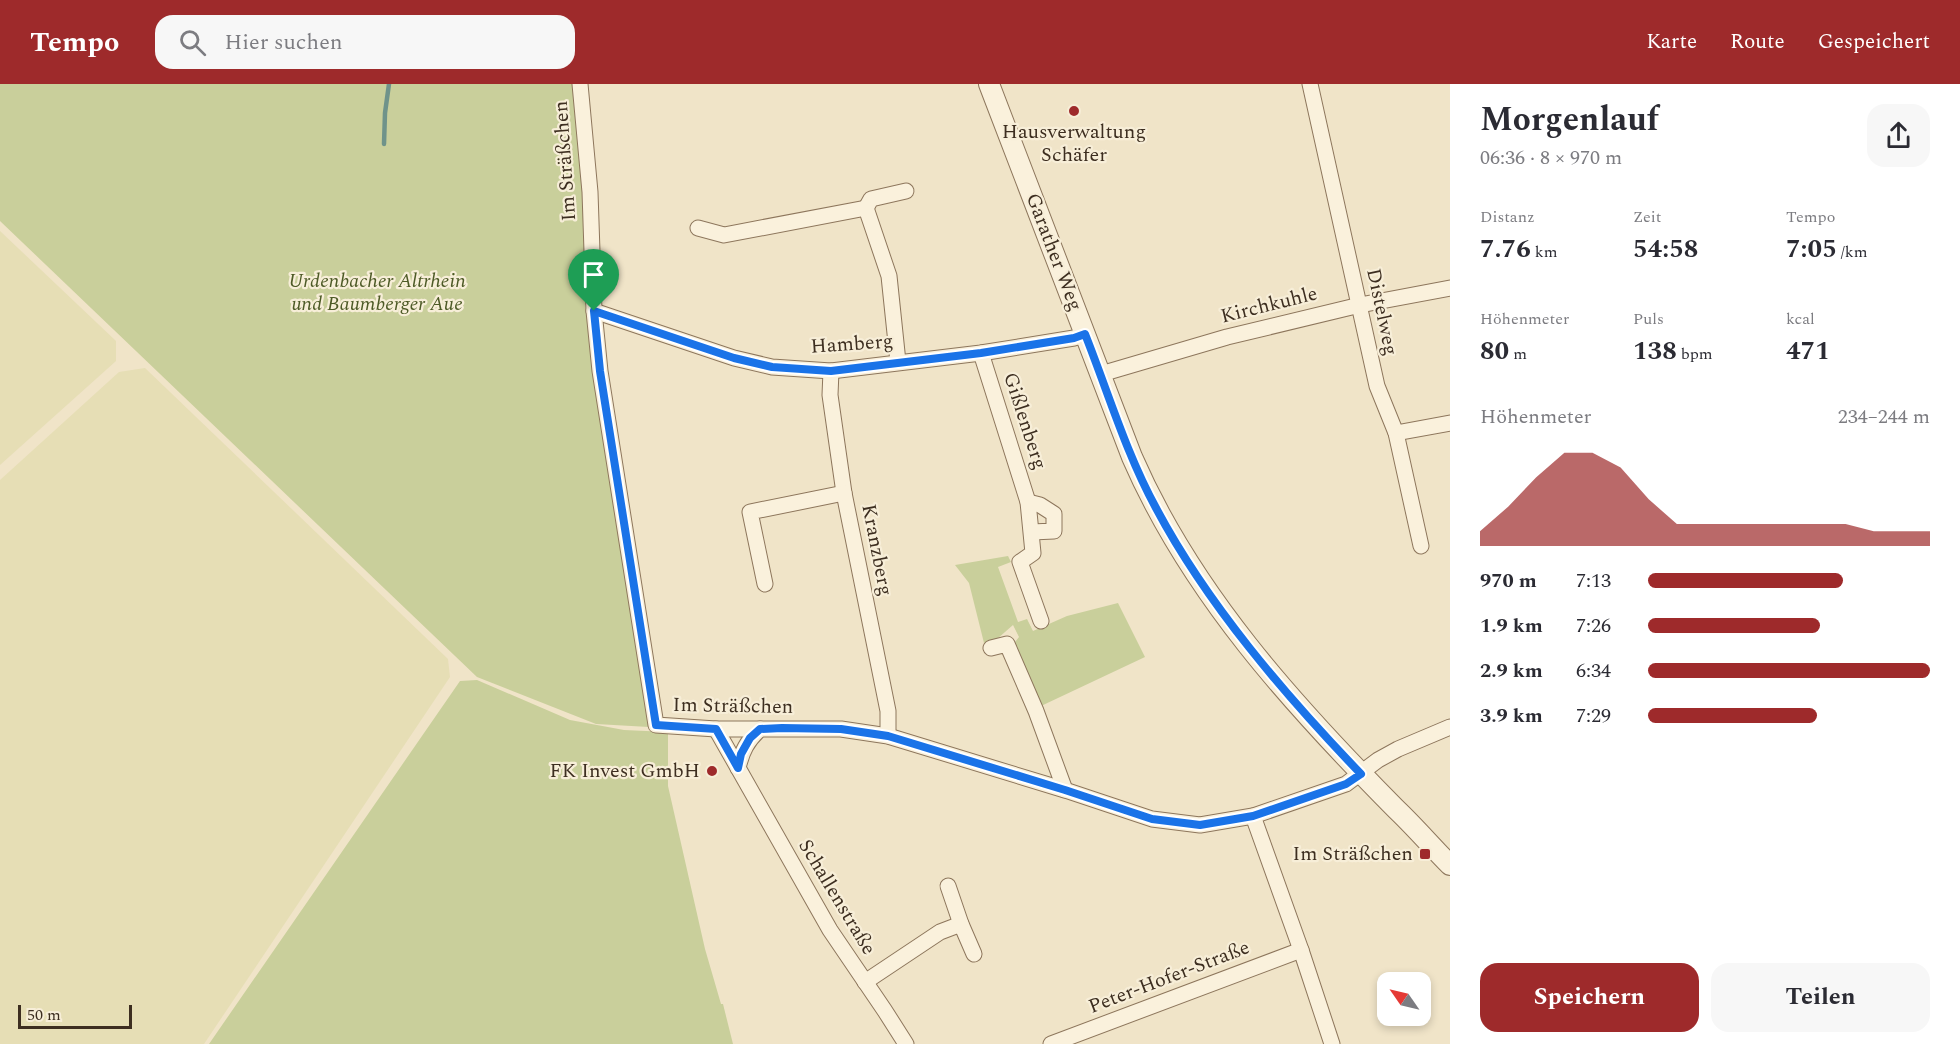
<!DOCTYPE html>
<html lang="de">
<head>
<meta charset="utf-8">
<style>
	:root { --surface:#fff; --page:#f7f7f7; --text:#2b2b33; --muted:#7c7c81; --accent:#9e2a2b }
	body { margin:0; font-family:Spectral,serif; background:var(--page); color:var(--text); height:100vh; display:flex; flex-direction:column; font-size:22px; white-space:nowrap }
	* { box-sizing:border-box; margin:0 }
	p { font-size:20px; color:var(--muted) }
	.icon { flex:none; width:33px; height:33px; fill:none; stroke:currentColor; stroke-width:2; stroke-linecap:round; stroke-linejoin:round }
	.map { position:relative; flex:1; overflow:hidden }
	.panel { display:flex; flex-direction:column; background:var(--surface); width:510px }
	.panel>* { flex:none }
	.needle { width:39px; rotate:304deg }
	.fabs { position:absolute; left:1377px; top:888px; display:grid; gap:12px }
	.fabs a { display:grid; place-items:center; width:54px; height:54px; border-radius:12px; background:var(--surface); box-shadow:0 3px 9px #0003; font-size:30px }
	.scale { position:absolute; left:18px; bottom:15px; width:114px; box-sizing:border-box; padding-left:6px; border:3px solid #3d2e20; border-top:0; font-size:16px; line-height:21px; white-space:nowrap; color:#3d2e20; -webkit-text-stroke:4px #f7eed8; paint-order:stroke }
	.pin { position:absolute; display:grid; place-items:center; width:51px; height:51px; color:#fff; margin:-62px -26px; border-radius:50% 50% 50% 0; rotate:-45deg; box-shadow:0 0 6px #0007 }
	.pin .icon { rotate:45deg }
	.round { display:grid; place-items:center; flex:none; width:63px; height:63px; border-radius:18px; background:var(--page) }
	.overview { display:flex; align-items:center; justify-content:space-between; height:102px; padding:0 30px }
	h1 { font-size:33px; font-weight:700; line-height:45px }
	.stats { display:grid; grid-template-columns:repeat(3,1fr); gap:9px; height:102px; padding:6px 30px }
	.stats div { display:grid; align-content:center }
	.stats b { font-size:26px; font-weight:700 }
	.stats small { font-size:16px; font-weight:400 }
	.stats p { font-size:16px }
	.chart { height:168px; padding:12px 30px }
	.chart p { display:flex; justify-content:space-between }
	.chart svg { width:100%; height:108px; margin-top:6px; fill:var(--accent); opacity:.7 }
	.button { display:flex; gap:12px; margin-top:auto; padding:12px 30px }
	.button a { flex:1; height:69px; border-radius:18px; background:var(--accent); color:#fff; font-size:24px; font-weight:700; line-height:69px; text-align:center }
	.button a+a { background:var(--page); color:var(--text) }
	ul { padding:0 30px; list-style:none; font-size:20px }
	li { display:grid; grid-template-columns:96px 72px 1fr; align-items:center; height:45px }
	li i { height:15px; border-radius:8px; background:var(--accent) }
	header { display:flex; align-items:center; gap:36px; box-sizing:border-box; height:84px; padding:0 30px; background:var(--accent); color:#fff }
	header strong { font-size:28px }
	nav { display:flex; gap:33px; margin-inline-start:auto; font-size:21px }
	.search { width:420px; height:54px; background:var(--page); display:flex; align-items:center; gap:15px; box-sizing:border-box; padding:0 21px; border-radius:18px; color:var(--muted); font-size:22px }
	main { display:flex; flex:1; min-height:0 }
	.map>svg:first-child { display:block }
	.farmland { fill:#e6deb5 }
	.green { fill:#c9cf9b }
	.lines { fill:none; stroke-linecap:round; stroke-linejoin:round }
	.stream { stroke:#6f938a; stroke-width:4.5 }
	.minor-casing { stroke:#8d765c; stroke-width:17 }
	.tertiary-casing { stroke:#8d765c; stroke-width:22 }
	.minor { stroke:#faf1dc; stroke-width:15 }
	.tertiary { stroke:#faf1dc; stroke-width:20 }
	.route-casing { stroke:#fff; stroke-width:12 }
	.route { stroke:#1a73e8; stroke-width:8 }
	.poi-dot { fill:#9e2a2b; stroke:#f7eed8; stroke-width:2 }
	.labels { text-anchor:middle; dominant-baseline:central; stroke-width:4.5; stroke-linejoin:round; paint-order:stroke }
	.poi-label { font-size:20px; fill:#3d2e20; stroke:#f7eed8; text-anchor:end }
	.street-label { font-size:20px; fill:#3d2e20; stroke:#f7eed8 }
	.park-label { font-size:20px; font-style:italic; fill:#4d5a26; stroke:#f7eed8 }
</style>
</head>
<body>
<header>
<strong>Tempo</strong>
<div class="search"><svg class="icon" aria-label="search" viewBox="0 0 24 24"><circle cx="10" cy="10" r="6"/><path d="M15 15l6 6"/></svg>Hier suchen</div>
<nav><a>Karte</a><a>Route</a><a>Gespeichert</a></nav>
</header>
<main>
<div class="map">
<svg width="1450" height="960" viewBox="0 0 1450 960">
	<rect width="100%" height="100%" fill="#f0e4c8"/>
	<!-- farmland -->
	<g class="farmland">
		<polygon points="0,147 116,257 116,277 0,381"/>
		<polygon points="145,284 448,575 450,593 204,960 0,960 0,396 119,288"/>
	</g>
	<!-- green -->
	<g class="green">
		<polygon points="0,0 579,0 594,212 585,221 649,643 596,640 477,593 0,137"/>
		<polygon points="1008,472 1011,478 998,483 1018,538 1027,535 1033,547 1067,532 1118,519 1145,573 1041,622 1015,562 1015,558 1019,553 1013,541 997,555 984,559 969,499 955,481"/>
		<polygon points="477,596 570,636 624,646 668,648 668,702 705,865 721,920 723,920 733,960 209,960 460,597"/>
	</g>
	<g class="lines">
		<!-- stream -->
		<polyline class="stream" points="384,60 385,29 389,0"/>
		<!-- minor casing -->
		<g class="minor-casing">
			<g id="minor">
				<polyline points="580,0 590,108 594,227 600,287 656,641 716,645 841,645 888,652 1065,706 1152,735 1200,741 1253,732 1346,700 1378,676 1398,665 1450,643"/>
				<polyline points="1310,0 1377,302 1396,349 1421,462"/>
				<polyline points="866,124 871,115 906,107"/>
				<polyline points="698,144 724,151 866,124 889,192 898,278"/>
				<polyline points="594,227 734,274 772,283 831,287 981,269 1074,254 1085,251"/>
				<polyline points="981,269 1028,418 1033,469 1020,478 1041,537"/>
				<polyline points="831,287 830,311 844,409 888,627 888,652"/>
				<polyline points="1101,290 1227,253 1360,221 1450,204"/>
				<polyline points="1396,349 1450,339"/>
				<polyline points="1028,418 1040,421 1054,430 1054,447 1032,448"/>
				<polyline points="765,500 750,428 844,409"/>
				<polyline points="991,564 1007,560 1036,627 1065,706"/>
				<polyline points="716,645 830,846 885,927 906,960"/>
				<path d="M738,684c4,-17 9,-27 22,-39"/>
				<polyline points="1253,732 1301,866 1332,960"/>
				<polyline points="948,802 961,840"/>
				<polyline points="865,898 940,848 961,840 974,870"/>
				<polyline points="1051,960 1301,866"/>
			</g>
		</g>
		<!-- tertiary casing -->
		<g class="tertiary-casing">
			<path id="tertiary" d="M989,0l143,373c59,136 161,248 264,352 19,18 36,38 54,56"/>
		</g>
		<!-- minor -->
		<use href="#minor" class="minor"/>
		<!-- tertiary -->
		<use href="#tertiary" class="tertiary"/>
	</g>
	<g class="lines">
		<!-- route casing -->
		<g class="route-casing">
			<path id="route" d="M594,227l140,47 38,9 59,4 150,-18 93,-15 11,-4c23,58 41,119 71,174 51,96 129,187 205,266l-15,10 -93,32 -53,9 -48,-6 -87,-29 -177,-54 -47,-7 -59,-1 -22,1 -10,9 -9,16 -3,14 -22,-39 -60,-4 -56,-354z"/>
		</g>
		<!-- route -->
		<use href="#route" class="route"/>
	</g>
	<!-- markers -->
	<g class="poi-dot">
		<circle cx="1074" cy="27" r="6"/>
		<circle cx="712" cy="687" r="6"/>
		<rect x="1419" y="764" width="12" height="12" rx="3"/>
	</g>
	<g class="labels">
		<!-- poi labels -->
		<g class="poi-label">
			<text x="1074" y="48" text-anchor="middle">Hausverwaltung<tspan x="1074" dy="23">Schäfer</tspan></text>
			<text x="700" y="687">FK Invest GmbH</text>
			<text x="1413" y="770">Im Sträßchen</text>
		</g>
		<!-- street labels -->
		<g class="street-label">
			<text transform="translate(565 77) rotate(-94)">Im Sträßchen</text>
			<text transform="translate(1054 168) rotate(69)">Garather Weg</text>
			<text transform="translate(1269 221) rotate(-14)">Kirchkuhle</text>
			<text transform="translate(1382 228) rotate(78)">Distelweg</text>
			<text transform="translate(852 260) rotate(-4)">Hamberg</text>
			<text transform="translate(1025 337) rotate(72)">Gißlenberg</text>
			<text transform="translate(877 466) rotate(79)">Kranzberg</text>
			<text transform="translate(733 622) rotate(1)">Im Sträßchen</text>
			<text transform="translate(837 813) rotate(59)">Schallenstraße</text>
			<text transform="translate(1169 893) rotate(-21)">Peter-Hofer-Straße</text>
		</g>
		<!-- park labels -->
		<g class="park-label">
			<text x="377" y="197">Urdenbacher Altrhein<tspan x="377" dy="23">und Baumberger Aue</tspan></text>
		</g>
	</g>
</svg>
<div class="fabs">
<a><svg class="needle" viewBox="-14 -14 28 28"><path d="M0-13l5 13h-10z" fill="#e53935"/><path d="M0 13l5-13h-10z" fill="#7c7c81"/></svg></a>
</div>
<div class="scale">50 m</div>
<div class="pin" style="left:594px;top:227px;background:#1e9e55"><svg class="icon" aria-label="arrive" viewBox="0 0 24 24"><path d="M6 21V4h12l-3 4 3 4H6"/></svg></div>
</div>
<section class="panel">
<div class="overview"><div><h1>Morgenlauf</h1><p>06:36 · 8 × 970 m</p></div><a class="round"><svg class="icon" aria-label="share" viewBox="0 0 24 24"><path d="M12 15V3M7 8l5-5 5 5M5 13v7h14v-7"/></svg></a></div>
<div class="stats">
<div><p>Distanz</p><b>7.76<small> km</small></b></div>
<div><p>Zeit</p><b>54:58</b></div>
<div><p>Tempo</p><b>7:05<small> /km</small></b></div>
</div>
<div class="stats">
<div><p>Höhenmeter</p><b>80<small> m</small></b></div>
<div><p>Puls</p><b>138<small> bpm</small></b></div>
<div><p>kcal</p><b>471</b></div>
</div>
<div class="chart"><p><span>Höhenmeter</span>234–244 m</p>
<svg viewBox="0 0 160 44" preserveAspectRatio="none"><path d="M0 44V38L10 28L20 16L30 6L40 6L50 12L60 25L70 35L80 35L90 35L100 35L110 35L120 35L130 35L140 38L150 38L160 38V44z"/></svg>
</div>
<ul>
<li><b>970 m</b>7:13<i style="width:69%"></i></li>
<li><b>1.9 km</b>7:26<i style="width:61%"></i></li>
<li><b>2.9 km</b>6:34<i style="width:100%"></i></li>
<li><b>3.9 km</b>7:29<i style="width:60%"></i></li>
</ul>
<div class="button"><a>Speichern</a><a>Teilen</a></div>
</section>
</main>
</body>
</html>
